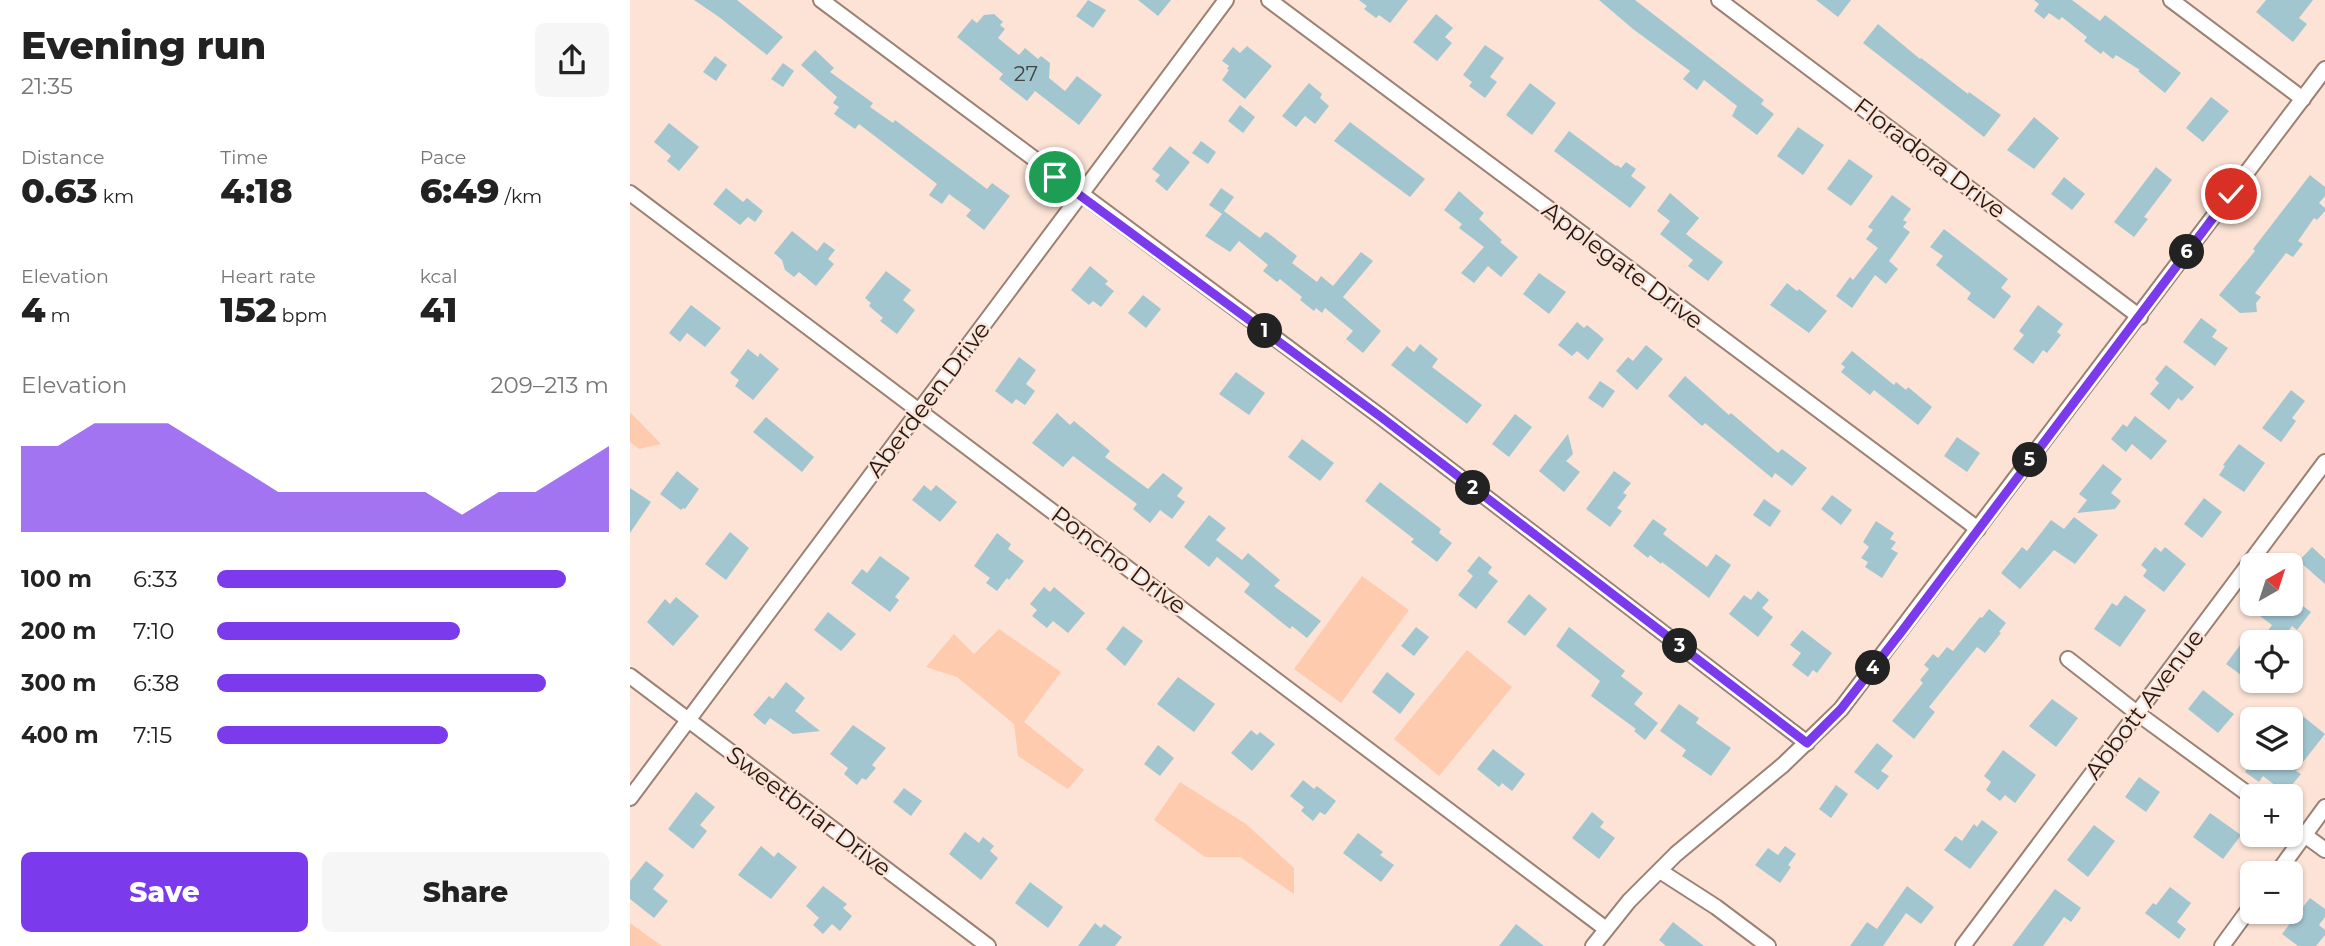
<!DOCTYPE html>
<html lang="en">
<head>
<meta charset="utf-8">
<style>
	:root { --surface:#fff; --page:#f6f6f6; --text:#222; --muted:#767676; --accent:#7c3aed }
	body { margin:0; font-family:Montserrat,sans-serif; background:var(--page); color:var(--text); height:100vh; display:flex; flex-direction:column; font-size:26px; white-space:nowrap }
	* { box-sizing:border-box; margin:0 }
	p { font-size:23px; color:var(--muted) }
	.icon { flex:none; width:38px; height:38px; fill:none; stroke:currentColor; stroke-width:2; stroke-linecap:round; stroke-linejoin:round }
	.map { position:relative; flex:1; overflow:hidden }
	.side { display:flex; flex-direction:column; background:var(--surface); width:630px }
	.side>* { flex:none }
	.needle { width:46px; rotate:39deg }
	.tools { position:absolute; left:1610px; top:553px; display:grid; gap:14px }
	.tools a { display:grid; place-items:center; width:63px; height:63px; border-radius:10px; background:var(--surface); box-shadow:0 2px 5px #0004; font-size:35px }
	.pin { position:absolute; display:grid; place-items:center; width:60px; height:60px; color:#fff; margin:-30px; border:4px solid #fff; border-radius:50%; box-shadow:0 2px 7px #0007 }
	.km { position:absolute; width:35px; height:35px; margin:-18px; border-radius:50%; background:#222; color:#fff; font-size:19px; line-height:35px; text-align:center }
	.round { display:grid; place-items:center; flex:none; width:74px; height:74px; border-radius:10px; background:var(--page) }
	.headline { display:flex; align-items:center; justify-content:space-between; height:119px; padding:0 21px }
	h1 { font-size:38px; font-weight:800; line-height:52px }
	.stats { display:grid; grid-template-columns:repeat(3,1fr); gap:10px; height:119px; padding:7px 21px }
	.stats div { display:grid; align-content:center }
	.stats b { font-size:35px; font-weight:800 }
	.stats small { font-size:19px; font-weight:400 }
	.stats p { font-size:19px }
	.chart { height:196px; padding:14px 21px }
	.chart p { display:flex; justify-content:space-between }
	.chart svg { width:100%; height:126px; margin-top:7px; fill:var(--accent); opacity:.7 }
	.button { display:flex; gap:14px; margin-top:auto; padding:14px 21px }
	.button a { flex:1; height:80px; border-radius:10px; background:var(--accent); color:#fff; font-size:28px; font-weight:800; line-height:80px; text-align:center }
	.button a+a { background:var(--page); color:var(--text) }
	ul { padding:0 21px; list-style:none; font-size:23px }
	li { display:grid; grid-template-columns:112px 84px 1fr; align-items:center; height:52px }
	li i { height:18px; border-radius:9px; background:var(--accent) }
	main { display:flex; flex:1; min-height:0 }
	.map>svg:first-child { display:block }
	.green { fill:#ffcbaf }
	.building { fill:#a2c6d0 }
	.lines { fill:none; stroke-linecap:round; stroke-linejoin:round }
	.street-casing { stroke:#9c8172; stroke-width:18 }
	.street { stroke:#fff; stroke-width:14 }
	.route-casing { stroke:#fff; stroke-width:14 }
	.route { stroke:#7c3aed; stroke-width:9 }
	.labels { text-anchor:middle; dominant-baseline:central; stroke-width:5; stroke-linejoin:round; paint-order:stroke }
	.number-label { font-size:21px; fill:#444442 }
	.street-label { font-size:24px; fill:#241913; stroke:#fce3d6 }
</style>
</head>
<body>
<main>
<section class="side">
<div class="headline"><div><h1>Evening run</h1><p>21:35</p></div><a class="round"><svg class="icon" aria-label="share" viewBox="0 0 24 24"><path d="M12 15V3M7 8l5-5 5 5M5 13v7h14v-7"/></svg></a></div>
<div class="stats">
<div><p>Distance</p><b>0.63<small> km</small></b></div>
<div><p>Time</p><b>4:18</b></div>
<div><p>Pace</p><b>6:49<small> /km</small></b></div>
</div>
<div class="stats">
<div><p>Elevation</p><b>4<small> m</small></b></div>
<div><p>Heart rate</p><b>152<small> bpm</small></b></div>
<div><p>kcal</p><b>41</b></div>
</div>
<div class="chart"><p><span>Elevation</span>209–213 m</p>
<svg viewBox="0 0 160 44" preserveAspectRatio="none"><path d="M0 44V14L10 14L20 6L30 6L40 6L50 14L60 22L70 30L80 30L90 30L100 30L110 30L120 38L130 30L140 30L150 22L160 14V44z"/></svg>
</div>
<ul>
<li><b>100 m</b>6:33<i style="width:89%"></i></li>
<li><b>200 m</b>7:10<i style="width:62%"></i></li>
<li><b>300 m</b>6:38<i style="width:84%"></i></li>
<li><b>400 m</b>7:15<i style="width:59%"></i></li>
</ul>
<div class="button"><a>Save</a><a>Share</a></div>
</section>
<div class="map">
<svg width="1695" height="946" viewBox="0 0 1695 946">
	<rect width="100%" height="100%" fill="#fce3d6"/>
	<!-- green -->
	<g class="green">
		<polygon points="0,413 3,415 31,444 9,449 0,442"/>
		<polygon points="732,576 779,610 711,703 664,669"/>
		<polygon points="369,629 431,672 394,722 454,770 438,789 388,756 384,724 327,677 296,667 324,634 344,654"/>
		<polygon points="837,650 882,687 809,776 764,739"/>
		<polygon points="550,782 616,824 664,868 664,894 610,857 575,857 524,820"/>
		<polygon points="0,923 32,946 0,946"/>
	</g>
	<!-- building -->
	<g class="building">
		<polygon points="64,0 107,0 153,37 137,55 89,17"/>
		<polygon points="458,0 476,10 463,28 446,16"/>
		<polygon points="508,0 541,0 528,16"/>
		<polygon points="729,0 778,0 760,23 749,15 746,18 734,9 737,6"/>
		<polygon points="969,0 1005,0 1134,100 1131,104 1144,114 1127,135 1102,116 1107,106 1074,80 1067,90 1053,79 1060,71 1003,29"/>
		<polygon points="1186,0 1221,0 1208,17"/>
		<polygon points="1404,0 1442,0 1470,21 1475,15 1551,73 1535,93 1508,71 1510,70 1486,55 1483,59 1473,51 1471,54 1454,41 1457,37 1432,17 1429,20 1419,13 1414,19 1404,11 1409,4"/>
		<polygon points="1636,0 1683,0 1669,18 1677,24 1663,42 1626,12"/>
		<polygon points="364,14 373,22 370,25 375,29 368,38 389,55 395,48 408,59 411,56 420,63 419,78 435,91 447,76 472,95 449,125 405,91 397,101 369,79 373,74 327,37 342,19 347,23 354,15"/>
		<polygon points="806,14 823,28 815,37 822,43 807,61 783,42"/>
		<polygon points="1248,24 1290,59 1291,58 1338,94 1339,92 1371,115 1354,137 1233,43"/>
		<polygon points="855,45 874,58 860,77 867,82 855,98 839,86 842,82 833,75"/>
		<polygon points="617,46 642,66 615,99 592,80 599,70 597,69 599,66 592,61 603,47 610,53"/>
		<polygon points="185,50 204,68 200,72 243,103 240,107 263,123 265,120 357,189 362,183 380,196 354,230 336,216 341,210 319,194 312,204 299,195 307,184 229,124 225,129 204,114 209,107 203,103 207,97 171,65"/>
		<polygon points="85,56 97,65 86,81 73,72"/>
		<polygon points="153,63 164,71 153,87 141,79"/>
		<polygon points="679,83 692,94 690,98 699,106 685,124 675,116 666,127 652,116"/>
		<polygon points="900,83 926,103 902,135 876,115"/>
		<polygon points="1581,97 1599,111 1573,142 1556,128"/>
		<polygon points="610,105 625,117 613,133 598,121"/>
		<polygon points="1404,117 1429,138 1404,169 1377,150"/>
		<polygon points="720,122 795,179 780,197 704,141"/>
		<polygon points="39,123 69,147 49,171 37,161 41,156 24,142"/>
		<polygon points="1168,127 1194,145 1173,175 1147,156"/>
		<polygon points="939,131 986,166 987,165 991,168 996,162 1006,169 1001,176 1016,187 1000,208 924,151"/>
		<polygon points="571,141 586,152 578,164 562,153"/>
		<polygon points="540,146 560,162 537,191 525,181 530,175 522,169"/>
		<polygon points="1219,159 1243,176 1221,206 1197,189"/>
		<polygon points="1526,167 1542,180 1514,217 1518,219 1504,237 1484,222"/>
		<polygon points="1680,175 1695,187 1695,196 1689,203 1695,208 1695,211 1687,220 1684,218 1668,241 1673,244 1663,257 1656,253 1625,293 1631,297 1626,303 1627,312 1610,313 1589,295 1625,251 1623,249"/>
		<polygon points="1434,177 1455,194 1442,210 1421,194"/>
		<polygon points="96,188 113,202 117,198 133,211 125,222 118,217 110,225 83,204"/>
		<polygon points="591,188 604,197 594,211 630,238 635,232 638,233 667,256 662,263 687,282 691,276 703,286 731,252 743,261 713,297 751,331 733,353 716,339 723,331 695,308 692,313 686,308 684,311 670,300 672,297 650,279 647,282 633,271 638,265 609,241 600,252 575,236 592,214 579,205"/>
		<polygon points="829,191 854,213 849,219 872,240 870,242 888,257 871,277 858,266 844,283 831,273 854,247 829,228 832,224 814,210"/>
		<polygon points="1040,193 1069,218 1056,234 1093,262 1078,281 1058,266 1063,260 1030,234 1040,221 1027,211"/>
		<polygon points="1262,195 1281,209 1273,220 1277,222 1273,227 1280,232 1259,261 1268,269 1256,284 1245,275 1222,308 1206,296 1220,277 1223,280 1248,248 1236,239 1243,230 1238,227"/>
		<polygon points="1314,229 1378,279 1371,288 1381,296 1364,319 1337,299 1341,293 1306,265 1313,256 1300,247"/>
		<polygon points="162,231 187,251 194,242 205,250 198,259 204,264 186,286 169,272 164,277 155,270 152,260 144,253"/>
		<polygon points="460,266 478,281 475,284 484,291 471,307 463,301 459,305 441,290"/>
		<polygon points="256,271 281,290 273,300 285,310 267,334 250,321 253,318 239,306 241,303 235,298"/>
		<polygon points="909,273 936,292 919,314 893,294"/>
		<polygon points="1157,283 1167,291 1169,289 1197,311 1179,333 1140,305"/>
		<polygon points="513,295 531,309 516,328 498,313"/>
		<polygon points="61,305 91,328 75,347 57,333 50,342 39,333"/>
		<polygon points="1408,305 1433,324 1427,332 1431,335 1417,353 1413,350 1403,364 1383,349 1394,335 1389,331"/>
		<polygon points="1571,318 1587,330 1582,337 1598,348 1585,366 1553,342"/>
		<polygon points="947,322 954,328 957,325 974,339 958,360 947,351 942,356 928,345"/>
		<polygon points="790,344 808,359 802,367 852,405 837,424 761,365 777,346 784,352"/>
		<polygon points="1016,345 1033,359 1007,390 986,371 998,357 1003,361"/>
		<polygon points="118,349 128,357 130,353 149,369 123,400 105,386 109,380 100,373"/>
		<polygon points="1222,351 1264,385 1266,382 1276,390 1278,387 1302,407 1288,425 1244,390 1240,395 1211,372 1215,367 1211,364"/>
		<polygon points="389,357 406,370 396,384 405,391 395,405 386,399 382,404 365,391"/>
		<polygon points="1536,365 1564,387 1552,401 1548,398 1539,410 1520,394 1529,383 1525,379"/>
		<polygon points="606,372 635,393 619,415 589,394"/>
		<polygon points="1055,376 1099,415 1101,413 1148,453 1152,449 1177,468 1162,486 1145,473 1142,478 1075,423 1072,426 1038,396"/>
		<polygon points="970,381 985,391 973,408 958,398"/>
		<polygon points="1661,390 1675,401 1662,418 1666,421 1651,442 1632,428"/>
		<polygon points="427,413 440,425 444,421 480,451 475,457 518,489 533,473 553,488 547,496 555,502 542,519 530,510 520,523 503,509 507,504 443,456 433,467 402,443"/>
		<polygon points="885,414 902,427 879,457 862,444"/>
		<polygon points="1505,416 1537,441 1521,460 1502,444 1496,452 1481,439 1493,424 1497,427"/>
		<polygon points="136,417 184,457 172,472 123,432"/>
		<polygon points="938,434 943,454 936,461 950,472 934,492 909,471"/>
		<polygon points="1327,437 1350,453 1337,472 1314,456"/>
		<polygon points="672,439 704,463 690,481 658,457"/>
		<polygon points="1609,444 1635,463 1614,492 1589,475 1595,466 1593,465"/>
		<polygon points="1473,464 1492,479 1481,493 1491,501 1485,509 1447,513 1457,500 1449,494"/>
		<polygon points="47,471 69,489 55,509 53,508 51,510 30,494"/>
		<polygon points="984,471 1001,483 993,493 997,495 987,508 992,511 980,527 956,509"/>
		<polygon points="750,482 811,529 809,533 822,543 807,562 781,542 784,539 735,501"/>
		<polygon points="294,485 301,491 306,485 327,502 310,522 282,500"/>
		<polygon points="0,488 21,502 0,533"/>
		<polygon points="1202,495 1222,510 1211,525 1191,509"/>
		<polygon points="1574,498 1592,512 1572,538 1554,524"/>
		<polygon points="1134,499 1151,511 1140,527 1123,515"/>
		<polygon points="579,515 596,528 586,540 612,560 618,553 650,580 644,586 691,621 677,638 662,626 660,629 614,592 620,584 587,557 579,567 554,547"/>
		<polygon points="1444,517 1468,535 1445,564 1424,550 1390,589 1371,573 1392,547 1397,551 1421,520 1434,529"/>
		<polygon points="1023,519 1037,529 1033,534 1077,567 1086,554 1101,565 1079,598 1032,562 1031,564 1020,555 1018,558 1003,546"/>
		<polygon points="1246,521 1264,533 1260,539 1266,542 1261,549 1268,553 1252,578 1235,567 1238,562 1231,558 1239,547 1233,542"/>
		<polygon points="100,532 119,548 96,580 75,564"/>
		<polygon points="367,533 381,544 378,549 394,561 379,580 377,578 367,591 356,583 360,578 344,566"/>
		<polygon points="1525,547 1531,552 1535,547 1556,564 1534,592 1513,576 1517,570 1511,565"/>
		<polygon points="1682,547 1695,559 1695,584 1669,561"/>
		<polygon points="250,556 280,578 265,597 269,600 260,612 221,583 232,569 237,573"/>
		<polygon points="849,556 862,567 858,573 868,581 846,609 828,595 843,576 837,571"/>
		<polygon points="414,587 420,592 424,587 455,613 438,633 423,621 417,628 402,616 407,610 400,604"/>
		<polygon points="1128,591 1139,600 1132,608 1143,617 1128,637 1099,614 1114,595 1121,600"/>
		<polygon points="899,594 917,609 895,636 877,622"/>
		<polygon points="1495,595 1516,610 1490,647 1464,629 1482,603 1487,606"/>
		<polygon points="46,597 69,616 43,646 17,622 35,599 40,604"/>
		<polygon points="1661,597 1681,612 1667,630 1662,626 1651,642 1644,642 1635,635 1642,625 1626,613 1633,604 1661,604"/>
		<polygon points="1359,609 1376,623 1369,632 1371,633 1355,653 1347,647 1299,707 1305,712 1284,739 1262,721 1293,683 1290,680 1299,669 1294,665 1303,654 1308,658 1317,647 1323,651 1350,617 1352,618"/>
		<polygon points="198,612 226,634 211,651 184,630"/>
		<polygon points="493,626 513,641 495,666 476,649"/>
		<polygon points="786,627 799,637 784,656 771,646"/>
		<polygon points="939,627 995,671 991,676 1013,693 1004,704 1028,723 1015,740 1004,731 1006,729 961,696 970,681 926,646"/>
		<polygon points="1172,630 1202,653 1187,673 1183,670 1178,677 1162,665 1171,653 1160,645"/>
		<polygon points="1614,640 1622,646 1622,683 1596,664"/>
		<polygon points="757,672 785,694 770,714 742,692"/>
		<polygon points="548,677 585,704 564,732 527,704"/>
		<polygon points="156,682 175,698 165,711 190,731 163,734 140,718 135,725 123,715 139,696 143,699"/>
		<polygon points="1573,690 1604,714 1588,733 1558,709"/>
		<polygon points="1422,699 1448,718 1426,747 1399,726"/>
		<polygon points="1049,704 1069,718 1066,723 1101,748 1081,776 1052,756 1056,750 1030,731"/>
		<polygon points="1669,713 1695,734 1666,771 1671,774 1655,793 1633,776 1629,782 1615,772 1621,765 1611,758 1661,758 1661,723"/>
		<polygon points="223,725 256,748 242,765 246,768 236,780 232,778 227,785 214,774 218,768 200,754"/>
		<polygon points="621,730 627,735 630,732 645,744 622,771 601,753"/>
		<polygon points="1247,743 1263,756 1251,771 1259,776 1248,790 1224,772"/>
		<polygon points="528,745 544,758 530,776 514,764"/>
		<polygon points="863,749 895,774 882,791 872,783 869,787 847,769"/>
		<polygon points="1373,750 1406,775 1385,803 1375,795 1370,801 1356,790 1361,782 1354,776"/>
		<polygon points="1509,777 1530,792 1516,812 1495,797"/>
		<polygon points="673,780 684,789 687,786 706,801 695,815 690,812 683,821 671,811 674,807 660,796"/>
		<polygon points="1206,785 1218,794 1201,818 1189,809"/>
		<polygon points="274,788 292,801 281,816 263,802"/>
		<polygon points="66,792 85,807 70,825 77,831 63,849 38,829"/>
		<polygon points="962,812 974,822 970,827 985,838 969,859 942,838"/>
		<polygon points="1580,813 1611,835 1593,859 1563,837"/>
		<polygon points="1352,820 1368,832 1340,869 1314,850 1325,836 1332,841 1344,824 1347,827"/>
		<polygon points="1464,825 1485,841 1458,877 1437,860"/>
		<polygon points="335,832 349,843 353,837 364,846 360,851 368,858 351,880 319,854"/>
		<polygon points="728,833 753,852 750,855 764,865 751,882 713,853"/>
		<polygon points="131,846 144,857 148,852 167,867 141,899 108,875"/>
		<polygon points="1155,846 1166,854 1158,865 1161,867 1150,883 1125,865 1138,848 1148,855"/>
		<polygon points="16,861 34,875 23,889 38,901 24,918 0,899 0,881"/>
		<polygon points="400,882 433,907 418,928 385,903"/>
		<polygon points="193,886 217,904 213,908 222,916 210,931 202,924 193,934 183,925 189,918 176,906"/>
		<polygon points="1277,886 1304,907 1291,924 1276,913 1253,946 1220,946 1237,922 1247,929"/>
		<polygon points="1540,887 1561,903 1547,922 1556,929 1549,939 1515,913 1523,903 1526,905"/>
		<polygon points="1425,889 1451,908 1441,922 1434,917 1413,946 1382,946"/>
		<polygon points="1680,898 1695,909 1695,917 1689,925 1695,930 1695,935 1686,946 1668,946 1652,934"/>
		<polygon points="1043,922 1074,946 1036,946 1029,940"/>
		<polygon points="465,923 471,928 474,924 492,937 485,946 448,946"/>
		<polygon points="886,924 914,946 869,946"/>
	</g>
	<g class="lines">
		<!-- street casing -->
		<g class="street-casing">
			<g id="street">
				<polyline points="191,0 751,417 1177,743"/>
				<polyline points="639,0 1348,529"/>
				<polyline points="1089,0 1510,317"/>
				<polyline points="1541,0 1673,99"/>
				<polyline points="0,193 976,929"/>
				<polyline points="1438,659 1507,713 1622,797"/>
				<polyline points="0,676 358,946"/>
				<polyline points="0,798 596,0"/>
				<polyline points="1661,825 1695,850"/>
				<polyline points="1030,871 1086,907 1138,946"/>
				<polyline points="1647,873 1695,807"/>
				<polyline points="963,946 999,901 1046,854 1153,765 1211,709 1695,69"/>
				<polyline points="1333,946 1695,462"/>
				<polyline points="1592,946 1622,905"/>
			</g>
		</g>
		<!-- street -->
		<use href="#street" class="street"/>
	</g>
	<g class="lines">
		<!-- route casing -->
		<g class="route-casing">
			<polyline id="route" points="425,177 751,417 1177,743 1211,709 1272,631 1601,194"/>
		</g>
		<!-- route -->
		<use href="#route" class="route"/>
	</g>
	<g class="labels">
		<!-- number labels -->
		<g class="number-label">
			<text x="396" y="73">27</text>
		</g>
		<!-- street labels -->
		<g class="street-label">
			<text transform="translate(1300 158) rotate(37)">Floradora Drive</text>
			<text transform="translate(993 265) rotate(37)">Applegate Drive</text>
			<text transform="translate(298 399) rotate(-53)">Aberdeen Drive</text>
			<text transform="translate(489 560) rotate(37)">Poncho Drive</text>
			<text transform="translate(1514 704) rotate(-53)">Abbott Avenue</text>
			<text transform="translate(179 811) rotate(37)">Sweetbriar Drive</text>
		</g>
	</g>
</svg>
<div class="tools">
<a><svg class="needle" viewBox="-14 -14 28 28"><path d="M0-13l5 13h-10z" fill="#e53935"/><path d="M0 13l5-13h-10z" fill="#767676"/></svg></a>
<a><svg class="icon" aria-label="locate" viewBox="0 0 24 24"><circle cx="12" cy="12" r="6"/><path d="M12 2v4M12 18v4M2 12h4M18 12h4"/></svg></a>
<a><svg class="icon" aria-label="layers" viewBox="0 0 24 24"><path d="M12 4l9 5-9 5-9-5zM3 14l9 5 9-5"/></svg></a>
<a>+</a>
<a>−</a>
</div>
<div class="pin" style="left:425px;top:177px;background:#1e9e55"><svg class="icon" aria-label="arrive" viewBox="0 0 24 24"><path d="M6 21V4h12l-3 4 3 4H6"/></svg></div>
<div class="pin" style="left:1601px;top:194px;background:#d93025"><svg class="icon" aria-label="check" viewBox="0 0 24 24"><path d="M5 12l5 5 9-10"/></svg></div>
<b class="km" style="left:635px;top:331px">1</b>
<b class="km" style="left:843px;top:488px">2</b>
<b class="km" style="left:1050px;top:646px">3</b>
<b class="km" style="left:1243px;top:668px">4</b>
<b class="km" style="left:1400px;top:460px">5</b>
<b class="km" style="left:1557px;top:252px">6</b>
</div>
</main>
</body>
</html>
